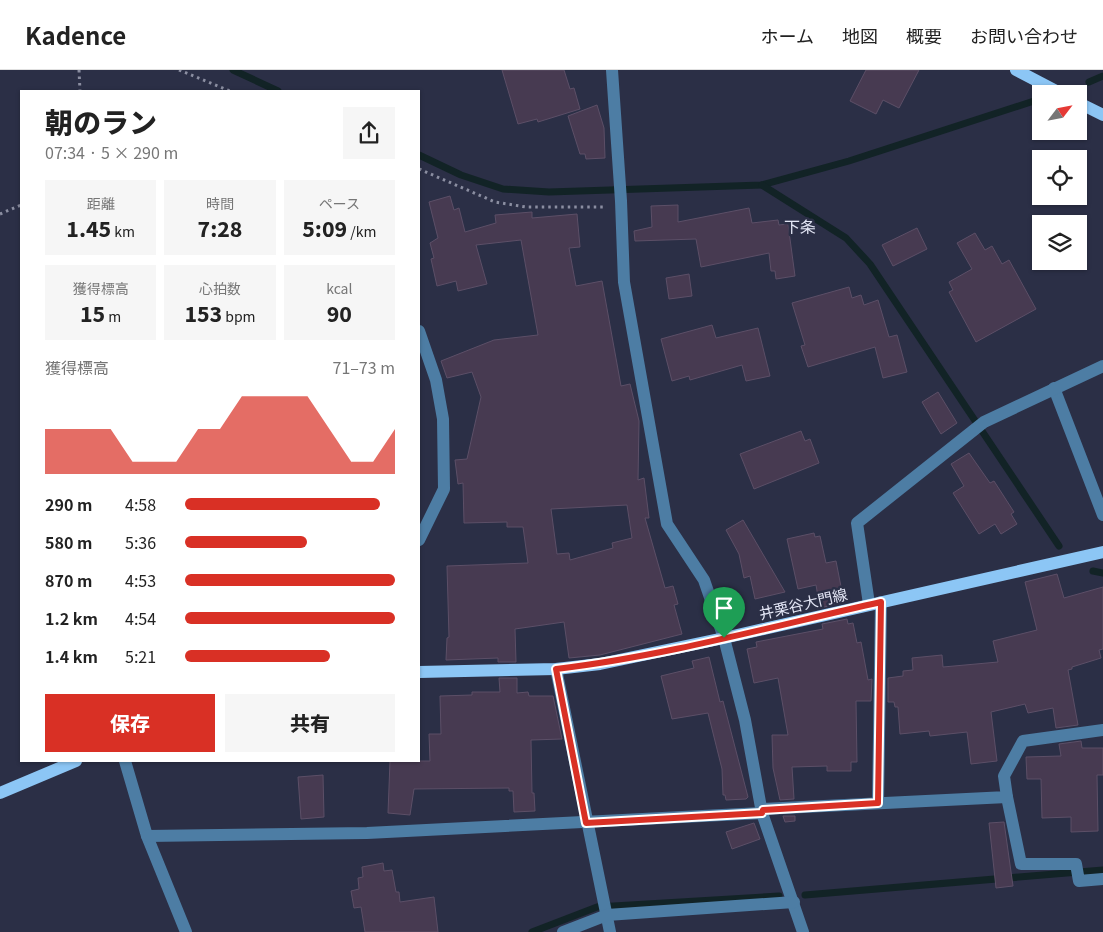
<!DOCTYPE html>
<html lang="ja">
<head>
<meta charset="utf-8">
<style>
	:root { --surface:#fff; --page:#f6f6f6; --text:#222; --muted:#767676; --line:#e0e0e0; --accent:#d93025 }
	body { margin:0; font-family:Georgia,"Noto Sans JP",serif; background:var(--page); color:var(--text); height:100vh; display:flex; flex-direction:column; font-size:19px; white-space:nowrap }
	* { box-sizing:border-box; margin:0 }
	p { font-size:16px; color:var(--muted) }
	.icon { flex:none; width:28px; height:28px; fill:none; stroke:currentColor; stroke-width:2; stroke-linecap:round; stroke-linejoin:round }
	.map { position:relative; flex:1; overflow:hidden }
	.drawer { position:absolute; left:20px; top:20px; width:400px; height:672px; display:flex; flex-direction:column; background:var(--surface); border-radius:0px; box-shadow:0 1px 4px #0004 }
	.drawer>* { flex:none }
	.needle { width:32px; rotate:58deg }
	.tools { position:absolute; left:1032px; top:15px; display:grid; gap:10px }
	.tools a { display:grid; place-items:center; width:55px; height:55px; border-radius:0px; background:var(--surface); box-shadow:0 1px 4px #0004; font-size:25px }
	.pin { position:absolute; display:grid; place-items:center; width:42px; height:42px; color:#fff; margin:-51px -21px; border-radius:50% 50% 50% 0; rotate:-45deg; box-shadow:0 0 5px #0007 }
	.pin .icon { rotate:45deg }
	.round { display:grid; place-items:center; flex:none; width:52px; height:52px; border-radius:0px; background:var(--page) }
	.summary { display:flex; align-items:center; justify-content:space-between; height:85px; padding:0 25px }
	h1 { font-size:28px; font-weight:800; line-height:38px }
	.figures { display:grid; grid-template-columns:repeat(3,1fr); gap:8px; height:85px; padding:5px 25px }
	.figures div { display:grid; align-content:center; border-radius:0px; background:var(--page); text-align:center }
	.figures b { font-size:21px; font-weight:800 }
	.figures small { font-size:14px; font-weight:400 }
	.figures p { font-size:14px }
	.chart { height:140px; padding:10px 25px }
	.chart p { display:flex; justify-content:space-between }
	.chart svg { width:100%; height:90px; margin-top:5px; fill:var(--accent); opacity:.7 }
	.action { display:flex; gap:10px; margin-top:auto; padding:10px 25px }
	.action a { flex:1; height:58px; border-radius:0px; background:var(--accent); color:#fff; font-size:20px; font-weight:800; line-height:58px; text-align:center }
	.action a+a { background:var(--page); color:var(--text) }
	ul { padding:0 25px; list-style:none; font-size:16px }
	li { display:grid; grid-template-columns:80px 60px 1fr; align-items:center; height:38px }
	li i { height:12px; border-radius:6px; background:var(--accent) }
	header { display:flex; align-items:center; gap:30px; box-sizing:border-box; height:70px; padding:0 25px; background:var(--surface); border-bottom:1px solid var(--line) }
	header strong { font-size:24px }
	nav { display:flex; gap:28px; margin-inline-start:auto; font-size:18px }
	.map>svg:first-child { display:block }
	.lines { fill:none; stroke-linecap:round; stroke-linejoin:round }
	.stream { stroke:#122326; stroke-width:7 }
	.building { fill:#473a51; stroke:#5c4f67; fill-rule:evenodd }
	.path { stroke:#8b8ea1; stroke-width:3; stroke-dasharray:2.5 4; stroke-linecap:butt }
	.minor { stroke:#4d7da4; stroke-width:12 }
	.major { stroke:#8cc6f5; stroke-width:12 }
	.route-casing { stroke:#fff; stroke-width:10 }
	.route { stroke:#d93025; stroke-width:6 }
	.labels { text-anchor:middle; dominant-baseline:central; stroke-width:5; stroke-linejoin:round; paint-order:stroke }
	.street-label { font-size:15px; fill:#e2e5f4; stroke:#2b2f46 }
	.neighbourhood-label { font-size:16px; fill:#e2e5f4; stroke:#2b2f46 }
</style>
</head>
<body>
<header>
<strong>Kadence</strong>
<nav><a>ホーム</a><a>地図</a><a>概要</a><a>お問い合わせ</a></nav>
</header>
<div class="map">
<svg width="1103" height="862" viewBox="0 0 1103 862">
	<rect width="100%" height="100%" fill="#2b2f46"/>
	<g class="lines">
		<!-- stream -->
		<g class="stream">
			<polyline points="233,0 278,21"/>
			<polyline points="1089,12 1103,6"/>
			<polyline points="419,85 461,105 503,119 549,122 762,115 849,91 1037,30"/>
			<polyline points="762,115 846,168 870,194 1059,476"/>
			<polyline points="1093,501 1103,503"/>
			<polyline points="805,825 1103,800"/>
			<polyline points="532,862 597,837 779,826"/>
		</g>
	</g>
	<!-- building -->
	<g class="building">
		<polygon points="502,0 564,0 570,19 574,18 580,39 538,52 537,49 518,54"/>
		<polygon points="866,0 919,0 899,38 883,30 876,44 850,31"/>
		<polygon points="597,35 604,58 605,88 586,89 585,84 580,84 568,46"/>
		<path d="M450,126l4,14 5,-2 6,24 31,-9 -1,-8 37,-3v6l45,-4 3,33 -11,1 7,38 26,-5 19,105 9,-2 9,37 -1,59 6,-2 5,40h-4l20,70 8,-2 5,18 -4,1 8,29 -82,21 -31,3 -5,-36 -49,7 1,33h-18v-4l-52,2 1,-22 2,-1 -2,-71 81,-3 -5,-36h-16v-5l-43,1 -1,-40 -5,1 -3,-24 12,-1 14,-62 -9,-25 -25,6 -6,-17 53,-21 44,-5 -17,-95 -45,5 11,39 -29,7 -2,-10 -19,5 -6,-27 3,-1 -4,-15 8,-5 -9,-36zM627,435l5,33 -20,5 1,5 -43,12 -1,-7 -12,1 -6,-45z"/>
		<polygon points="678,135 678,152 749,138 752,153 778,150 779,155 788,154 795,206 776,209 775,201 771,201 769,183 701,197 696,169 635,171 634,161 652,157 651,136"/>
		<polygon points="917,158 927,179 893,196 882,175"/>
		<polygon points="975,163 985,180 992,176 1002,194 1009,190 1036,239 976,272 949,222 953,220 949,212 972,199 957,173"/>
		<polygon points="689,204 692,226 669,229 666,208"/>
		<polygon points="849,217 852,228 861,225 864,235 878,230 889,267 897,265 907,302 883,308 875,277 808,297 801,276 805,275 792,233"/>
		<polygon points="712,255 716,268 758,258 770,306 746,311 742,295 690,310 689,306 672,311 661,269"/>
		<polygon points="938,322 957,353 941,364 922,332"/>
		<polygon points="801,361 805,371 810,369 819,393 754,419 740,384"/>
		<polygon points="969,383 990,413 994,411 1014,442 1011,444 1017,454 1001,464 995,454 979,464 953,423 964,416 951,394"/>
		<polygon points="743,450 785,522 755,529 750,506 744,508 739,484 726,460"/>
		<polygon points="814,463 815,467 820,466 826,493 836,491 844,532 820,538 816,515 798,519 787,469"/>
		<polygon points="1057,504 1064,528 1103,517 1103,579 1099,580 1101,588 1072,597 1072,599 1068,600 1078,655 1056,658 1053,638 1028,643 1025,634 991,642 997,691 971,694 967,662 930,666 929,661 900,664 898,637 895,637 894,632 888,632 888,608 903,606 903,601 913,600 912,588 942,585 943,597 998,592 993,571 1037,560 1025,512"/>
		<polygon points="847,549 848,554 853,553 857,573 861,572 868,610 872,609 871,631 856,631 857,692 851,692 851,701 827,701 827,696 792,697 794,729 780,730 773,698 772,665 788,665 778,608 754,613 747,579 757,577 756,572 823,559 822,554"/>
		<polygon points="709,587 720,632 723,631 748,727 746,729 726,730 725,725 723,725 722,699 708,643 672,649 661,606 694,598 692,591"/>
		<polygon points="499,608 517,608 517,623 528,622 529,626 553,626 562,669 531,670 532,723 534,723 535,741 514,742 513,721 509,721 509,718 414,719 410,745 388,743 390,691 430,691 429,664 441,664 440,626 472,625 472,622 500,622"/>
		<polygon points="1081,671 1082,678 1103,678 1103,705 1097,705 1098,761 1071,762 1071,747 1042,748 1041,709 1027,709 1026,687 1061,686 1059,674"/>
		<polygon points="323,705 324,747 301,749 298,707"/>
		<polygon points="783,746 795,746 795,751 785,752"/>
		<polygon points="1004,752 1013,816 996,818 989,753"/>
		<polygon points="754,753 760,769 732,779 726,762"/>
		<polygon points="383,793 384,801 392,800 396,822 399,822 400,832 434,827 438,862 365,862 361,837 354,838 351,821 359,819 358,808 363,807 362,797"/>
	</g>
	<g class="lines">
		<!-- path -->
		<g class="path">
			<polyline points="79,0 80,21"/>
			<polyline points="179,0 230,21"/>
			<polyline points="419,99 495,132 526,137 603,137"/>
			<polyline points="0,144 21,135"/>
		</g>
		<!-- minor -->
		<g class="minor">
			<polyline points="612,0 621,131 624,212 667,454 704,510 724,568 745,650 762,743 803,862"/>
			<polyline points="419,261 436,310 443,349 444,419 419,470"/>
			<polyline points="1054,318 1103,445"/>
			<polyline points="869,534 857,453 984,352 1103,296"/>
			<polyline points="556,599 610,862"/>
			<polyline points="125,691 147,766 186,862"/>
			<polyline points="1007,727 1021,794 1076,794 1079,811 1103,809"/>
			<polyline points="878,733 881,532"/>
			<polyline points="763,739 1007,727 1004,706 1023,671 1103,660"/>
			<polyline points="147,766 367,763 762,743"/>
			<polyline points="563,862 607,845 794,832"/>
		</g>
		<!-- major -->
		<g class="major">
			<polyline points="1016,0 1062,24"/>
			<polyline points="1079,33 1103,45"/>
			<polyline points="419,602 556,599 600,594 724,568 1103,482"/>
			<polyline points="0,723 76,691"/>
		</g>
	</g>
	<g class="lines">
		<!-- route casing -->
		<g class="route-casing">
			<path id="route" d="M881,532l-3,201 -115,7 -1,3 -176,10 -30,-154c110,-13 217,-43 325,-67z"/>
		</g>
		<!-- route -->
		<use href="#route" class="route"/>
	</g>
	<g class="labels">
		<!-- street labels -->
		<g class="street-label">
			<text transform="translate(803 533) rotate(-13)">井栗谷大門線</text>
		</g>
		<!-- neighbourhood labels -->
		<g class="neighbourhood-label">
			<text x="800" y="156">下条</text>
		</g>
	</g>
</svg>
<div class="tools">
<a><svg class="needle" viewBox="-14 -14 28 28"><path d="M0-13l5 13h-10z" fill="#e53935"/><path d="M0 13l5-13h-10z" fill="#767676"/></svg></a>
<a><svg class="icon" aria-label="locate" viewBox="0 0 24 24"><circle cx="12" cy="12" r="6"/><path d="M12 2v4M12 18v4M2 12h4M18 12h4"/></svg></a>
<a><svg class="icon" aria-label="layers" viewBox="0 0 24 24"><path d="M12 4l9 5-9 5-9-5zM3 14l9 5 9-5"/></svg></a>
</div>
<div class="pin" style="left:724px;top:568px;background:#1e9e55"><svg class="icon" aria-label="arrive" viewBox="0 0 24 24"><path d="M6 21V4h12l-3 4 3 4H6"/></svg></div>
<section class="drawer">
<div class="summary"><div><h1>朝のラン</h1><p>07:34 · 5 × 290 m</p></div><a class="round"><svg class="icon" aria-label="share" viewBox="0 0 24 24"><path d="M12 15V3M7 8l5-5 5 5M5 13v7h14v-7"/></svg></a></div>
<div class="figures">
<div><p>距離</p><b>1.45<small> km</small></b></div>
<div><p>時間</p><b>7:28</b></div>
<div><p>ペース</p><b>5:09<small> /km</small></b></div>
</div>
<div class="figures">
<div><p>獲得標高</p><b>15<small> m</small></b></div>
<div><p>心拍数</p><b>153<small> bpm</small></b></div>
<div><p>kcal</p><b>90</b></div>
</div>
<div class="chart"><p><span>獲得標高</span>71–73 m</p>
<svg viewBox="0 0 160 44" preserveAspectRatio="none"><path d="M0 44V22L10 22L20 22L30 22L40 38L50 38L60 38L70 22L80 22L90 6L100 6L110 6L120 6L130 22L140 38L150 38L160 22V44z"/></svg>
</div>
<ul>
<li><b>290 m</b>4:58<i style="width:93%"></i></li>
<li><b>580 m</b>5:36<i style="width:58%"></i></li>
<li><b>870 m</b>4:53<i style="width:100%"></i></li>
<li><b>1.2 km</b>4:54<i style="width:100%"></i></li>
<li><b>1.4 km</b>5:21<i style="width:69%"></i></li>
</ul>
<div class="action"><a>保存</a><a>共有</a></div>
</section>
</div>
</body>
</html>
